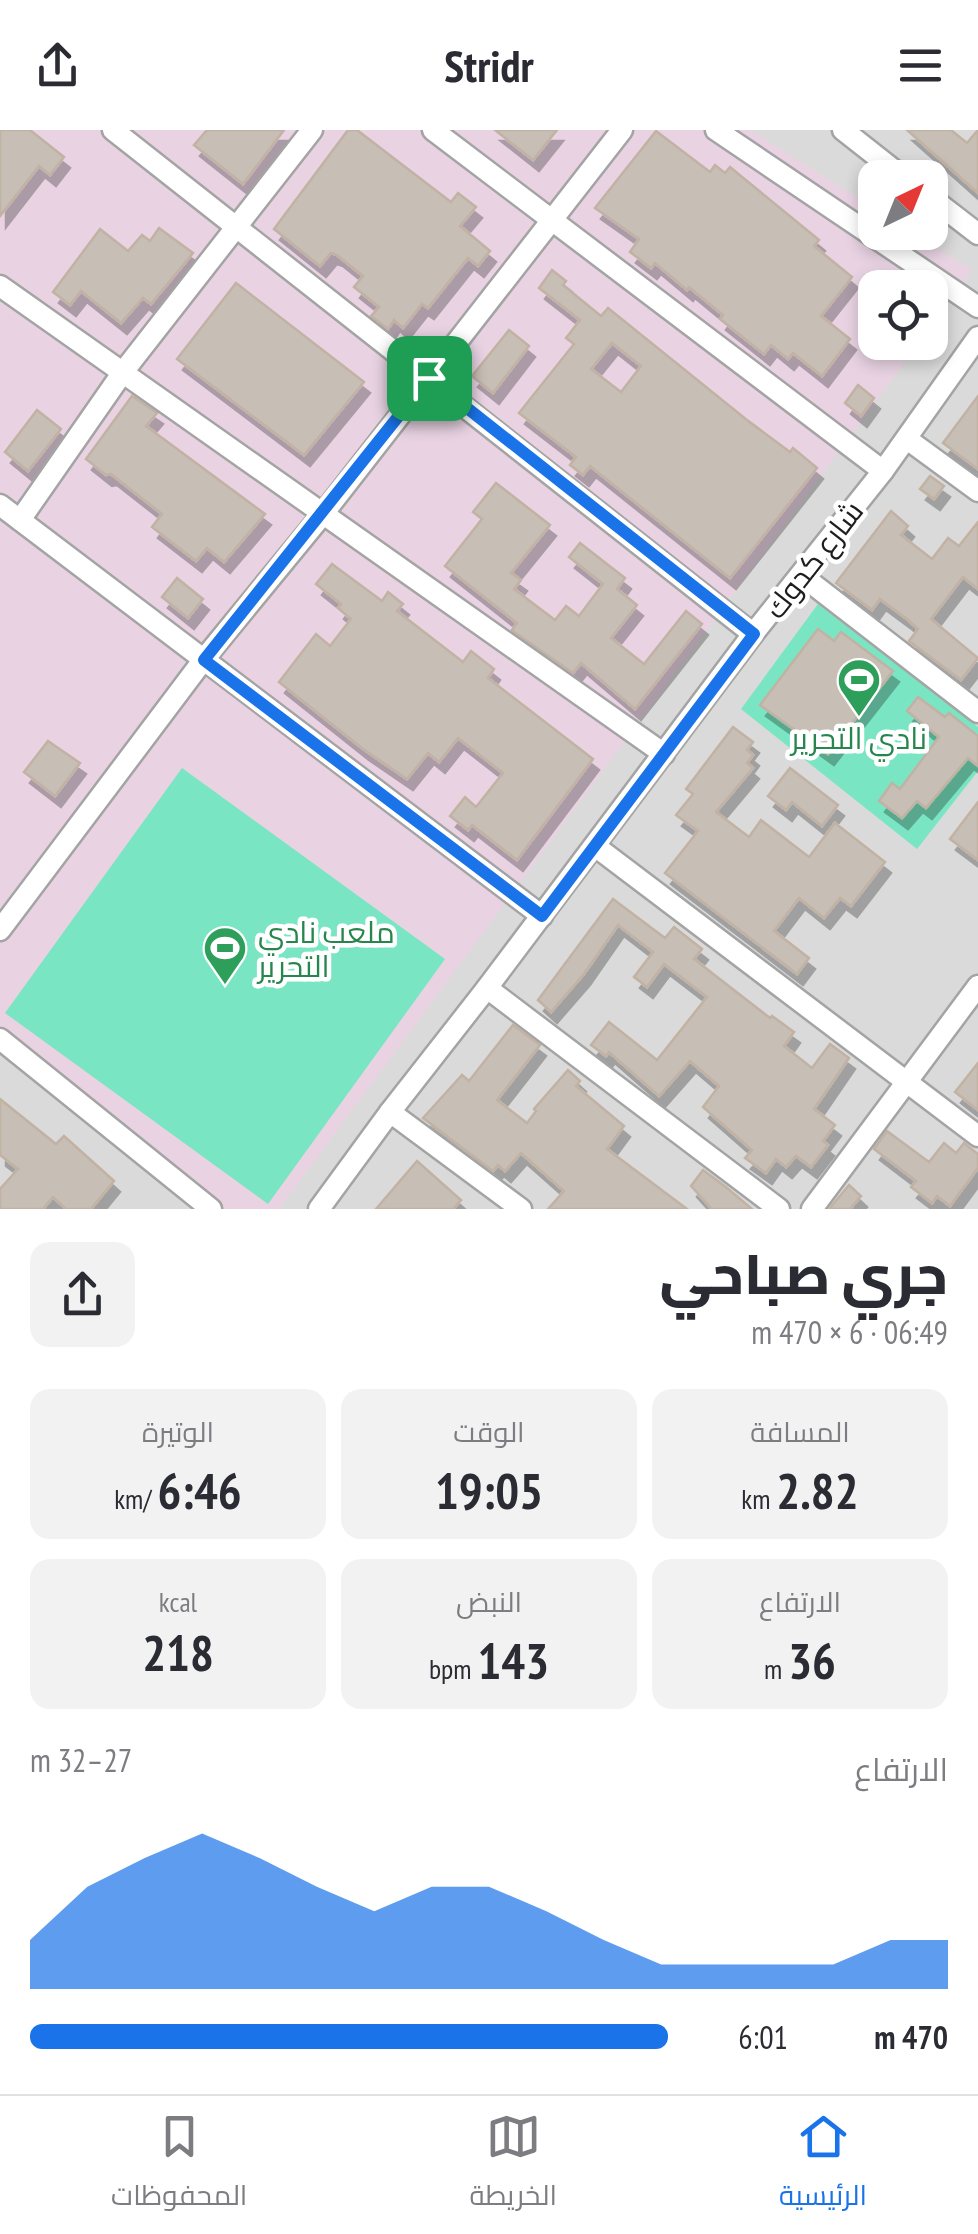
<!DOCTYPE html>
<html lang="ar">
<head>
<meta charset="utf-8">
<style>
	:root { --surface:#fff; --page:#f2f2f3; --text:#2b2b33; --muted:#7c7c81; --line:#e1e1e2; --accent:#1a73e8 }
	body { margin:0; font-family:"PT Sans Narrow",Cairo,sans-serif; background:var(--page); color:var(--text); direction:rtl; height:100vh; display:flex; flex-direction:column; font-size:38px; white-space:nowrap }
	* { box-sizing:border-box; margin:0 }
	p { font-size:32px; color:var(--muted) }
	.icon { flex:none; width:55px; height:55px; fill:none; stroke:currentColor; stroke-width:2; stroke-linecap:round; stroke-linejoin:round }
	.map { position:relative; height:1079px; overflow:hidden; direction:ltr }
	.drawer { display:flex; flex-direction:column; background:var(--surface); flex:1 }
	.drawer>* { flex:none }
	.needle { width:65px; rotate:43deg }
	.buttons { position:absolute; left:858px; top:30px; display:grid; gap:20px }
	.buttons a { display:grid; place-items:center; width:90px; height:90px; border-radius:20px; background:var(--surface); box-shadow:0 5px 15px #0003; font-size:50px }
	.pin { position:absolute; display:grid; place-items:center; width:85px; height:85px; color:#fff; margin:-42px; border-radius:20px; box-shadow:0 5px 15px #0006 }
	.round { display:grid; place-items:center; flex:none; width:105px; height:105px; border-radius:20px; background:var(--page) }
	.summary { display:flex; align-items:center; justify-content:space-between; height:170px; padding:0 30px }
	h1 { font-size:55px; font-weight:800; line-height:75px }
	.figures { display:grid; grid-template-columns:repeat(3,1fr); gap:15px; height:170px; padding:10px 30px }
	.figures div { display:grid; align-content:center; border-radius:20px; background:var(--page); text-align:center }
	.figures b { font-size:50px; font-weight:800 }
	.figures small { font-size:28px; font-weight:400 }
	.figures p { font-size:28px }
	.chart { height:280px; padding:20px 30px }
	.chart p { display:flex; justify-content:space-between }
	.chart svg { width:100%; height:180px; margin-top:10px; fill:var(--accent); opacity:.7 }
	ul { padding:0 30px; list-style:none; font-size:32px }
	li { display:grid; grid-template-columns:160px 120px 1fr; align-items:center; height:75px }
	li i { height:25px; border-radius:12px; background:var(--accent) }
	header { display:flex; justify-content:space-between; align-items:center; height:130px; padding:0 30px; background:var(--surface); font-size:45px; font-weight:800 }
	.tab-bar { display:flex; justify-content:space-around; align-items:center; height:140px; border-top:2px solid var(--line); background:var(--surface); font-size:28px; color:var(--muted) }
	.tab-bar a { display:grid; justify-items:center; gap:5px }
	.tab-bar .current { color:var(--accent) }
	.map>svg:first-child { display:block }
	.residential { fill:#dbdada; fill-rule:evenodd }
	.industrial { fill:#e9d3e3 }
	.pitch { fill:#79e5c2 }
	.building { fill:#c7beb5; stroke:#c2b2a3; stroke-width:2.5; fill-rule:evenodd; filter:url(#shadow) }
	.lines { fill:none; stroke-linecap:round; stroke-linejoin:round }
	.minor-casing { stroke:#a4a4a4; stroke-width:25 }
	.minor { stroke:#fff; stroke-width:20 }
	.route-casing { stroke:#fff; stroke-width:20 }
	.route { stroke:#1a73e8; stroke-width:12 }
	.labels { text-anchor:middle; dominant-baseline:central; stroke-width:9; stroke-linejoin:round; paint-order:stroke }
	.street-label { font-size:30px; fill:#1d1d1d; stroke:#fff }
	.leisure-label { font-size:30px; fill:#27864d; stroke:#fff }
</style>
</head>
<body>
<header><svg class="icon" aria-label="menu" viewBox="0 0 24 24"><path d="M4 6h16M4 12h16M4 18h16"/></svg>Stridr<svg class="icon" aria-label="share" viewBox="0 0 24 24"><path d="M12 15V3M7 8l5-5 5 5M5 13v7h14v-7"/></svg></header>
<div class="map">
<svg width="978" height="1079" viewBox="0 0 978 1079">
	<defs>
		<filter id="shadow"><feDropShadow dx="6" dy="11" stdDeviation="0" flood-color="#0004"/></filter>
	</defs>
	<rect width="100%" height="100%" fill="#efebe2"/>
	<!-- residential -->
	<path class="residential" d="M0,0h978v1079h-978zM875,48h55v54h-55zM875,158h55v54h-55z"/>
	<!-- industrial -->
	<polygon class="industrial" points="0,0 750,0 875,79 875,102 912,103 972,140 930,197 930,158 875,158 875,212 919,213 279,1079 228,1079 0,903"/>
	<!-- pitch -->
	<g class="pitch">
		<polygon points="818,474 978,597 978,641 917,719 741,579"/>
		<polygon points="182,638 445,829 268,1074 5,883"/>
	</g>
	<!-- building -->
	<g class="building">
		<polygon points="0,0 30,0 64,27 50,45 39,36 0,86"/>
		<polygon points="207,0 284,0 243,54 194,15"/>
		<polygon points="348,0 357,0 451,72 458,63 476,77 460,96 490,121 478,136 468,128 428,178 422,174 403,198 394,190 388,199 371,186 379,177 354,157 363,146 337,125 331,123 320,136 274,99"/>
		<polygon points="495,0 557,0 533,30"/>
		<polygon points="907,0 951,0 967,13 978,0 978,63"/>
		<polygon points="656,1 710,42 715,35 725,43 730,37 819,110 814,116 852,147 821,186 850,209 822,246 793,223 788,229 771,215 764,224 720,189 723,185 689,157 687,160 655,133 651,138 630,122 639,109 595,78"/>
		<polygon points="159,98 193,123 151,174 143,168 121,193 81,161 70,175 53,162 100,99 128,121 142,105 150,111"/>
		<path d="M552,140l14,11 -3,4 38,31 7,-8 139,112 43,32 3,-4 24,20 -87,110 -140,-112 -7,9 -13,-10 6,-8 -57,-44 55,-69 -8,-6 14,-18 -41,-32zM612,213l29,23 -20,26 -30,-23z"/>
		<polygon points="236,153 364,252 304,325 177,229"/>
		<polygon points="509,200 529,216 493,263 472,246"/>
		<polygon points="858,255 874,268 861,286 845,273"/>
		<polygon points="132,266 157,283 146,296 265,384 224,432 207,418 196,431 152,397 162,384 111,344 106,345 86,329"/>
		<polygon points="978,266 978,339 943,313"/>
		<polygon points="37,280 61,299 28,341 5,322"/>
		<polygon points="930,346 944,356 934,369 920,359"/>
		<polygon points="496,353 550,395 511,443 521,450 514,459 555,490 566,476 579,486 603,454 569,427 580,413 625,448 617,459 637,475 611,508 644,534 686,481 702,494 635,579 581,533 573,543 517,504 512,500 517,493 445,436 482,389 473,382"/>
		<polygon points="891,381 908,396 901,405 932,429 948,408 959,416 978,392 978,459 963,447 931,489 978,528 961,550 909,511 918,499 907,489 880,469 872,480 836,453"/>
		<polygon points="332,434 382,471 388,462 403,474 397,481 463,532 471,521 494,539 488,548 593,629 517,730 472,695 468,700 450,686 465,667 476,677 503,643 458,608 439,632 428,623 407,649 363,619 279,552 316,504 330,516 351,489 338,478 341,474 316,454"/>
		<polygon points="177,448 203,469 188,488 162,467"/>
		<polygon points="818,499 834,511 841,502 893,541 828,624 760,575"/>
		<polygon points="918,567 945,587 949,583 978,606 978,636 968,628 926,678 917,671 902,688 879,671 892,653 900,659 939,607 907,581"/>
		<polygon points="733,597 753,612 747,620 753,625 747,633 753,638 716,682 749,707 761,690 809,727 835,693 885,732 851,776 840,768 824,788 799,768 774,801 809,828 797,844 665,743 698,701 676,685 693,664 686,659"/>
		<polygon points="48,611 80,633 55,666 24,642"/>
		<polygon points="790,638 838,675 822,696 792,672 786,680 768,666"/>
		<polygon points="978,672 978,730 950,709"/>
		<polygon points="613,769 665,808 674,797 702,819 694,829 770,888 772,886 794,902 784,916 812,938 830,914 849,928 814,979 835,995 823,1011 828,1015 811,1037 796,1026 786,1037 776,1029 766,1043 745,1028 752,1020 703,977 719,956 690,931 659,966 609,922 606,926 591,915 609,892 657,930 707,867 664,834 647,857 634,847 653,822 618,795 584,844 551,882 538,870"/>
		<polygon points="513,895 540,915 497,970 527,993 536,981 534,979 568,940 580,951 576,956 624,996 607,1019 687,1079 548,1079 564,1061 521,1023 505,1041 498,1035 493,1041 423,988 462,945 469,951"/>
		<polygon points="978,933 978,980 955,962"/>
		<polygon points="0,969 56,1014 64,1006 114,1051 91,1079 66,1079 53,1067 43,1079 0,1079 0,1059 18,1039 0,1025"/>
		<polygon points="887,1001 929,1032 944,1013 956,1023 964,1013 978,1024 978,1038 950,1076 937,1066 932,1073 911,1057 916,1051 874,1019"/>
		<polygon points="417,1031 461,1070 453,1079 376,1079"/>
		<polygon points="703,1040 726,1057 752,1079 712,1079 691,1056"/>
		<polygon points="849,1055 861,1066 850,1079 829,1079"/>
	</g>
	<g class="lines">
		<!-- minor casing -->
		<g class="minor-casing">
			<g id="minor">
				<polyline points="113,0 753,504"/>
				<polyline points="433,0 883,341"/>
				<polyline points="716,0 978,177"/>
				<polyline points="843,0 904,48"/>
				<polyline points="930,67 978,104"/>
				<polyline points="0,156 664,624"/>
				<polyline points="907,309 978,361"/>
				<polyline points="0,375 542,786"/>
				<polyline points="20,390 123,242 312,0"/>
				<polyline points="801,445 978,582"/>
				<polyline points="595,716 978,1006"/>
				<polyline points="0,800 204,529 323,384 622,0"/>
				<polyline points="487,858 779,1079"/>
				<polyline points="0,909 211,1079"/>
				<polyline points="390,982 521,1079"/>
				<polyline points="319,1079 390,982 487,858 753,504 883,341 978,207"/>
				<polyline points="812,1079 978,856"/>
			</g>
		</g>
		<!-- minor -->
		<use href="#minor" class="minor"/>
	</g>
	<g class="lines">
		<!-- route casing -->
		<g class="route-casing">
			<polygon id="route" points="429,248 754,504 542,786 204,530"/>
		</g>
		<!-- route -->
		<use href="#route" class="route"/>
	</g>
	<!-- icons -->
	<defs>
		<g id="stadium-pin" transform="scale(2.25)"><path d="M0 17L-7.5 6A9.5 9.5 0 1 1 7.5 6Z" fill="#2e9e5b" stroke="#fff"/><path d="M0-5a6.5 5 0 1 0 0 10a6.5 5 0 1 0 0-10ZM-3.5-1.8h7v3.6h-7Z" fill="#fff"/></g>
	</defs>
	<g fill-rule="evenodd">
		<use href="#stadium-pin" x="859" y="550"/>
		<use href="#stadium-pin" x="225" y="818"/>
	</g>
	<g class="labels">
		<!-- street labels -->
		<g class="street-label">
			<text transform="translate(813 429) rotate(-52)">شارع كدوك</text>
		</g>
		<!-- leisure labels -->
		<g class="leisure-label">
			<text x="859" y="607">نادي التحرير</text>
			<text x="258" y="801" text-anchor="start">ملعب نادي<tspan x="258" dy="34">التحرير</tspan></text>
		</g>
	</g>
</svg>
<div class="buttons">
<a><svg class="needle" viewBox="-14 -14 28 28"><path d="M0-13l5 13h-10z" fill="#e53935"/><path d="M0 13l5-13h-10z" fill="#7c7c81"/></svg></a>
<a><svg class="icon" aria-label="locate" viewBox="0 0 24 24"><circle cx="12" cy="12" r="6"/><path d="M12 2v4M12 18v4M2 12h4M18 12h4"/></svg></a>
</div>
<div class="pin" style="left:429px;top:248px;background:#1e9e55"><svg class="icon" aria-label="arrive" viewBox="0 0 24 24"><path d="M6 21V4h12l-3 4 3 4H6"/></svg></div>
</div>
<section class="drawer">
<div class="summary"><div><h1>جري صباحي</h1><p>06:49 · 6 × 470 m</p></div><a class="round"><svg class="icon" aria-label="share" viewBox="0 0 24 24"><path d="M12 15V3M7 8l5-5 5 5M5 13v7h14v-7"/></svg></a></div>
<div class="figures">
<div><p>المسافة</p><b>2.82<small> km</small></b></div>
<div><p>الوقت</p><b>19:05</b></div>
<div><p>الوتيرة</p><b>6:46<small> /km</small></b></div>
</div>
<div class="figures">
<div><p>الارتفاع</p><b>36<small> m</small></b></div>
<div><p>النبض</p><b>143<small> bpm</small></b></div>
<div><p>kcal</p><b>218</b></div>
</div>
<div class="chart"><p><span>الارتفاع</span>27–32 m</p>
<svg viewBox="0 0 160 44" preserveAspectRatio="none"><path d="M0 44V32L10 19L20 12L30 6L40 12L50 19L60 25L70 19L80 19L90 25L100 32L110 38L120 38L130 38L140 38L150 32L160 32V44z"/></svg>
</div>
<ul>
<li><b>470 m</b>6:01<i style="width:100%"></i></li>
</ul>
</section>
<nav class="tab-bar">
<a class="current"><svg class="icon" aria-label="home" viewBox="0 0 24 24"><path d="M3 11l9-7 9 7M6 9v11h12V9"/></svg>الرئيسية</a>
<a><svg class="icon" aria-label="map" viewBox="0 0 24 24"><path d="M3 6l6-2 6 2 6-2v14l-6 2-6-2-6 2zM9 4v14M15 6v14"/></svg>الخريطة</a>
<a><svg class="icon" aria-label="saved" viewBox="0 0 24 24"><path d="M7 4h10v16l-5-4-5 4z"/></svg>المحفوظات</a>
</nav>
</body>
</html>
